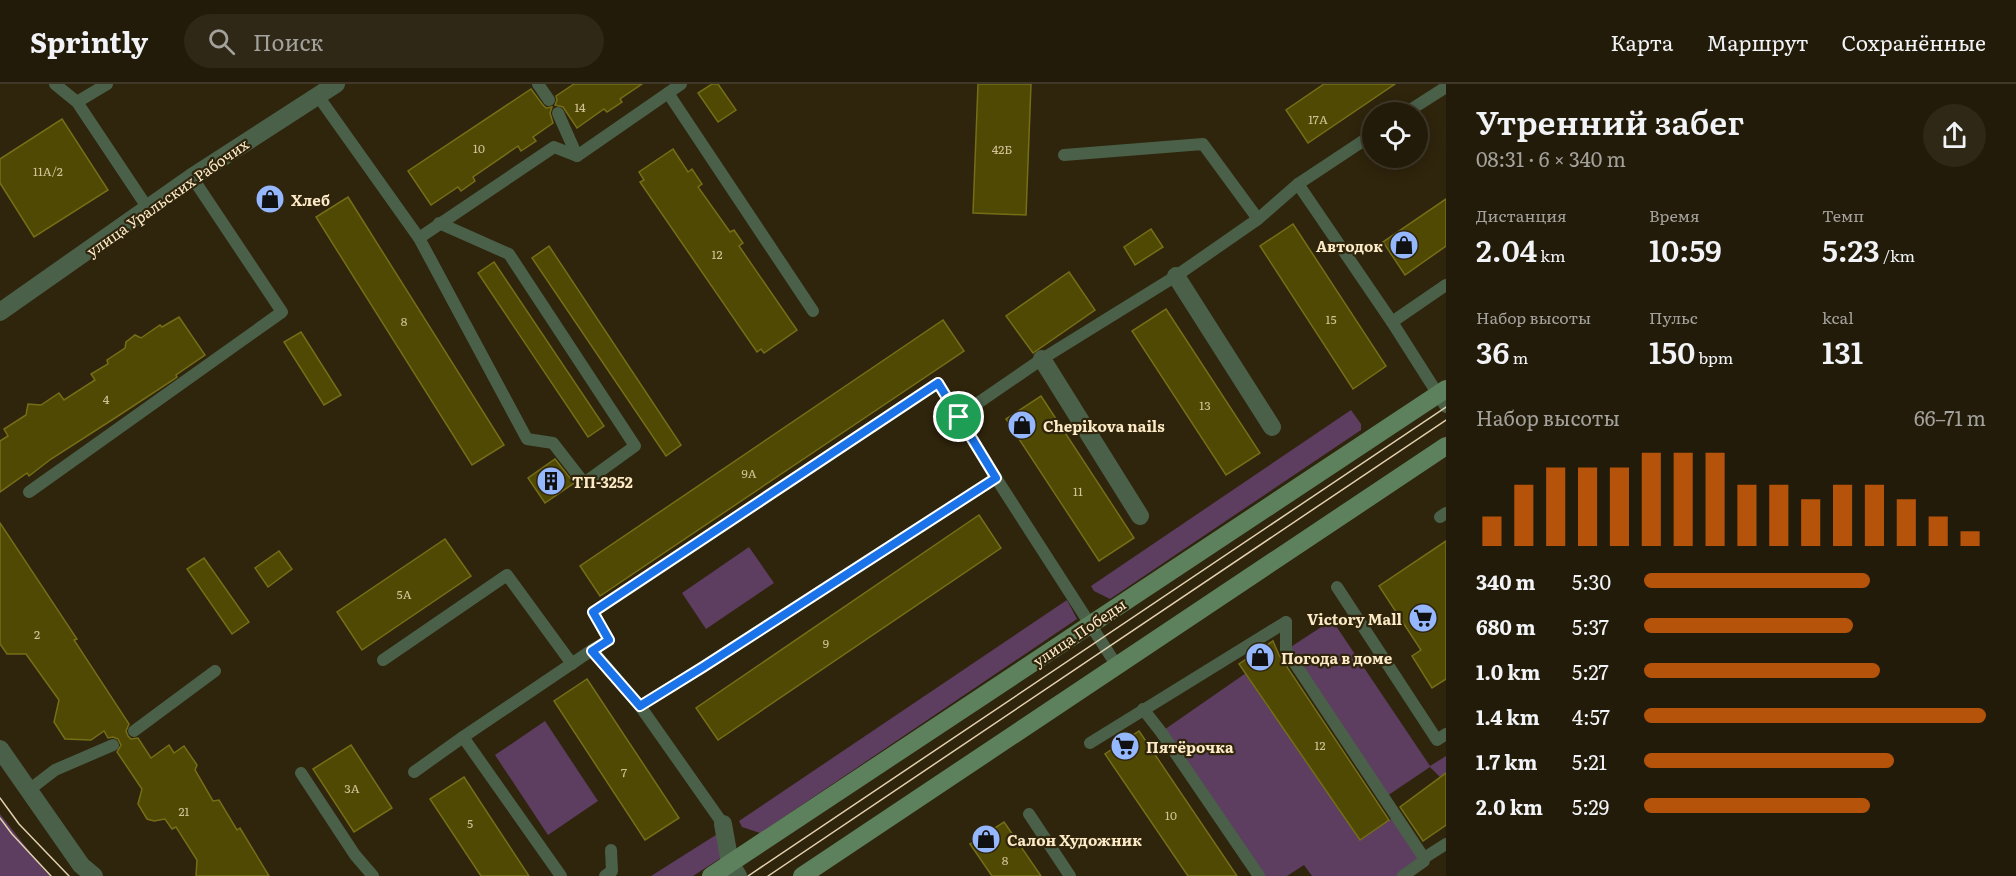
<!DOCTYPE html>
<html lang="ru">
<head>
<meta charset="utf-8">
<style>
	:root { --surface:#231b09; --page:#2f2817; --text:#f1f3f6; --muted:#a3a19c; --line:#40392a; --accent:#b45309 }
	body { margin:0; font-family:Literata,serif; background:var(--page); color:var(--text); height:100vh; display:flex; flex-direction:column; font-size:22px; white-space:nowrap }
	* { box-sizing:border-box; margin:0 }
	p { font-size:20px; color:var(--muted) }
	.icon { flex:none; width:33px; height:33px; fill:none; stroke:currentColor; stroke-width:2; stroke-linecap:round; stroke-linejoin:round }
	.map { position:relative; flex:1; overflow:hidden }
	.details { display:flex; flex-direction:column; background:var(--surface); width:570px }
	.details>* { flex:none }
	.controls { position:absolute; left:1362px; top:18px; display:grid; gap:12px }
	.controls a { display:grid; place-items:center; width:66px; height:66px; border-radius:50%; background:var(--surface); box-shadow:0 3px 15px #0003,0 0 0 2px var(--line); font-size:30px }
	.pin { position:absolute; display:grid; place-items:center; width:51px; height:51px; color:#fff; margin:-26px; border:3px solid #fff; border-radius:50%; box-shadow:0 2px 6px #0007 }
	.round { display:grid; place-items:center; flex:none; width:63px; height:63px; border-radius:32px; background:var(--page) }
	.head { display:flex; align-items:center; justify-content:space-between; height:102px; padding:0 30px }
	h1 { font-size:33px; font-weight:600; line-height:45px }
	.metrics { display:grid; grid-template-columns:repeat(3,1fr); gap:9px; height:102px; padding:6px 30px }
	.metrics div { display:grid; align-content:center }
	.metrics b { font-size:30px; font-weight:600 }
	.metrics small { font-size:16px; font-weight:400 }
	.metrics p { font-size:16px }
	.chart { height:168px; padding:12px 30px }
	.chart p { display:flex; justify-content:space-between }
	.chart svg { width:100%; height:108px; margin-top:6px; stroke:var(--accent); stroke-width:6 }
	ul { padding:0 30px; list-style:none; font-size:20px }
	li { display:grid; grid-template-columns:96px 72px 1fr; align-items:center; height:45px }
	li i { height:15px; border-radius:8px; background:var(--accent) }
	header { display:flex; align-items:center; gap:36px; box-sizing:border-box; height:84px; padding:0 30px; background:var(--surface); border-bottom:2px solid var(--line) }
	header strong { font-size:28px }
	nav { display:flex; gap:33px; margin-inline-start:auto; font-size:21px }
	.search { width:420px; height:54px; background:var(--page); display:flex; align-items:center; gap:15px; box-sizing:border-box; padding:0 21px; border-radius:33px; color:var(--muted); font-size:22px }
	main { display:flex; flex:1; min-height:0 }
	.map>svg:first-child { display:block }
	.green { fill:#5d3d60 }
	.building { fill:#4f4904; stroke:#756e17; stroke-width:1.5 }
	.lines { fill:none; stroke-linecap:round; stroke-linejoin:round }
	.lane { stroke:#4a6049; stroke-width:12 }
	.street { stroke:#4a6049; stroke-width:18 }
	.secondary { stroke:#5d815c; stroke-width:18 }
	.tram { stroke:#e2d0ae; stroke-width:1.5 }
	.route-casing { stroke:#fff; stroke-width:12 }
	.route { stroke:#1a73e8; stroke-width:8 }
	.labels { text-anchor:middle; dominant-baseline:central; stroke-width:4.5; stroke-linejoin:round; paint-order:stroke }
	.number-label { font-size:12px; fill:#d2c296 }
	.street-label { font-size:15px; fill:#fdeac6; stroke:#2f240c }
	.poi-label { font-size:15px; font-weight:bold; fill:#fdeac6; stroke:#2f240c; text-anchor:start }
</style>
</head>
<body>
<header>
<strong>Sprintly</strong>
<div class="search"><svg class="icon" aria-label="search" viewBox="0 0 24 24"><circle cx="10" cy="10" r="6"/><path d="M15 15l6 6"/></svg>Поиск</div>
<nav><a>Карта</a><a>Маршрут</a><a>Сохранённые</a></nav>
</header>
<main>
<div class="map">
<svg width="1446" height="792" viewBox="0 0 1446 792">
	<rect width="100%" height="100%" fill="#2f240c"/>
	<!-- green -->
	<g class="green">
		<polygon points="1351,326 1361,340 1361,346 1110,515 1094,507 1091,502"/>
		<polygon points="749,463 774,499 706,545 682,509"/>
		<polygon points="1067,516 1077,535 760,749 742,743 739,737"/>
		<polygon points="1332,536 1430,682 1446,672 1446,689 1440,693 1430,683 1384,714 1286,566"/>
		<polygon points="1246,589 1361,755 1394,733 1424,777 1402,792 1312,792 1304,781 1287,792 1259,792 1161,648"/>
		<polygon points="545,637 598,717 548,751 495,671"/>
		<polygon points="0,730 43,785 50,792 0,792"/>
		<polygon points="719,749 724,772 693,792 651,792"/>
	</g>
	<!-- building -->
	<g class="building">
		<polygon points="574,0 642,0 620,15 622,18 607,28 604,25 577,44 563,23 555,21 557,16 556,12"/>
		<polygon points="712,0 718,0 736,26 718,38 698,9"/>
		<polygon points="978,0 1031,0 1026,131 973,129"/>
		<polygon points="1324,0 1395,0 1308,59 1286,26"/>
		<polygon points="531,5 543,21 546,24 552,23 550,29 553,39 533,53 536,57 521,67 518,62 473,93 475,97 461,107 458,103 431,121 408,87"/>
		<polygon points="62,35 108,106 34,153 0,99 0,75"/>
		<polygon points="673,65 688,88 692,85 702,100 698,103 730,148 734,146 743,159 739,162 797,246 764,269 761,265 757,268 640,98 644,96 639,88"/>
		<polygon points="276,103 284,117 264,128 256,113"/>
		<polygon points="348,113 504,361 472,381 316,133"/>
		<polygon points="1446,115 1446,162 1405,191 1383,158"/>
		<polygon points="1293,140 1386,282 1353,305 1260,162"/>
		<polygon points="1151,145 1163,163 1135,181 1124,163"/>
		<polygon points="549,162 681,361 666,372 532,174"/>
		<polygon points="494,178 604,342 588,353 478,189"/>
		<polygon points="1069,188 1095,226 1033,269 1006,232"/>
		<polygon points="1166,225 1260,369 1226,391 1132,247"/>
		<polygon points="179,233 205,271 176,291 177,293 173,296 118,332 51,375 29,392 27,389 0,408 0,357 8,352 4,345 26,331 28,320 41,321 59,309 64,316 95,296 91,290 108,280 107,276 125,264 126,258 135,251 141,254 160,241 162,243"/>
		<polygon points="943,236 964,267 600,512 580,482"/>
		<polygon points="301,248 341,311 324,321 284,258"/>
		<polygon points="1041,312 1134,454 1099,477 1006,335"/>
		<polygon points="555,375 574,399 545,419 528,394"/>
		<polygon points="979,431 1001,464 718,656 696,624"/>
		<polygon points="0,439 77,555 74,556 129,640 126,647 128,652 131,655 138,654 151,674 169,661 174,669 184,662 197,681 195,686 213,717 219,716 237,746 240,744 269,792 196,792 197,776 176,743 172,745 165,735 154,737 147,735 138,720 142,705 117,668 121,661 118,655 113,653 108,654 104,647 91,656 65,655 54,638 59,616 26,570 7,570 0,560"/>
		<polygon points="445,455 471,492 362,566 337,528"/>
		<polygon points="1446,457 1446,595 1432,604 1412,572 1421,566 1379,502"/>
		<polygon points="279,467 292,485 268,503 255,484"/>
		<polygon points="204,474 249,538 232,550 187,485"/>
		<polygon points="1273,557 1279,571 1389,736 1360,756 1239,580"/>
		<polygon points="587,595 679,734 645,756 554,617"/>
		<polygon points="1139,647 1237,792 1188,792 1105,670"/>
		<polygon points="351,661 392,724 354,748 313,685"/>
		<polygon points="1446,689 1446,741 1423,757 1400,723"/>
		<polygon points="464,693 479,716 529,792 481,792 430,715"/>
		<polygon points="1004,738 1041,792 992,792 970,760"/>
	</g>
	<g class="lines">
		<!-- lane -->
		<g class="lane">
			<polyline points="55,0 77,18 147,123"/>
			<polyline points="538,0 549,16"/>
			<polyline points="668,9 813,227"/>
			<polyline points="318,12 419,154 527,355 553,359 584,399 635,362 509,170 439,139"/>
			<polyline points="77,18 107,0"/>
			<polyline points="1407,28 1446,3"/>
			<polyline points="558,29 577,72"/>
			<polyline points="1064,71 1203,60 1258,135"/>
			<polyline points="1298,100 1372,51"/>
			<polyline points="419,154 554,63 577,72 681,0"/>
			<polyline points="1392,238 1446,201"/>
			<polyline points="959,332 1042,275 1176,192 1258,135 1298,100 1392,238 1446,323"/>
			<polyline points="29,408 282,228 192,93"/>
			<polyline points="1440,433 1446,429"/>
			<polyline points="1337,503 1437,656 1446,650"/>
			<polyline points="1286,538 1286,566 1424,774"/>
			<polyline points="592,566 609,556 593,528 938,299 996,394"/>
			<polyline points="383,576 507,491 572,580"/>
			<polyline points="640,622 723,740"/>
			<polyline points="1143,625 1161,648 1259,792"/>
			<polyline points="134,647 215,587"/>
			<polyline points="463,653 592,566 640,622 703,583 996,394 1117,582"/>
			<polyline points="1090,659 1286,538"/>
			<polyline points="414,688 463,653 561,792"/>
			<polyline points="301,689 355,771 373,792"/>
			<polyline points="29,706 55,686 113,661"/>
			<polyline points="1029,730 1070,792"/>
			<polyline points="605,792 612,787 611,766"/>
			<polyline points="1403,792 1424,777 1424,774 1446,760"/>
		</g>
		<!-- street -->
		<g class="street">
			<polyline points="1176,192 1272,343"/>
			<polyline points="0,228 192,93 336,0"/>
			<polyline points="1042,275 1140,432"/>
			<polyline points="0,665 81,781 94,792"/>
			<polyline points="723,740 730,779 738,792"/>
		</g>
		<!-- secondary -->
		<g class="secondary">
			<polyline points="711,792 1446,305"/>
			<polyline points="802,792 1446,362"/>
		</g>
		<!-- tram -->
		<g class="tram">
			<polyline points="0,714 19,740 69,792"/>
			<polyline points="0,734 12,750 51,792"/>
			<polyline points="748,792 1446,323"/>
			<polyline points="768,792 1446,336"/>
		</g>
	</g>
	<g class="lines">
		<!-- route casing -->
		<g class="route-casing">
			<polygon id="route" points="938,299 996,394 703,583 640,622 592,567 609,556 593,528"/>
		</g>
		<!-- route -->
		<use href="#route" class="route"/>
	</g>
	<!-- icons -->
	<defs>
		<g id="shop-disc" transform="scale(1.5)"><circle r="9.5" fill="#95b7fd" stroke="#2f240c"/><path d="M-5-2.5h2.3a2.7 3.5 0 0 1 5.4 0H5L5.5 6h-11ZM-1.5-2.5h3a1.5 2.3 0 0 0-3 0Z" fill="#111"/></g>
		<g id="building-disc" transform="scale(1.5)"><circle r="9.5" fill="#95b7fd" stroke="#2f240c"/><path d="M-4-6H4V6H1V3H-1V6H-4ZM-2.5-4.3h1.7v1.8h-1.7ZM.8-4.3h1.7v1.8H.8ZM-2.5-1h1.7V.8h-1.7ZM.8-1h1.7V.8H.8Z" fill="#111"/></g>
		<g id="supermarket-disc" transform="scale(1.5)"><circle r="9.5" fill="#95b7fd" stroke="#2f240c"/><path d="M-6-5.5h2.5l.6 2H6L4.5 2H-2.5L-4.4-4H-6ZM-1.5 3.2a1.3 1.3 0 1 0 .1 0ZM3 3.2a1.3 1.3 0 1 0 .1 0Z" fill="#111"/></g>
	</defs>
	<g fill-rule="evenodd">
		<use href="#shop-disc" x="270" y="115"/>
		<use href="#shop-disc" x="1404" y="161"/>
		<use href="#shop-disc" x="1022" y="341"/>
		<use href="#building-disc" x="551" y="397"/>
		<use href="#supermarket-disc" x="1423" y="534"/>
		<use href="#shop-disc" x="1260" y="573"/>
		<use href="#supermarket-disc" x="1125" y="662"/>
		<use href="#shop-disc" x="986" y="755"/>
	</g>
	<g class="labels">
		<!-- number labels -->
		<g class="number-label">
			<text x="580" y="23">14</text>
			<text x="1318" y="35">17А</text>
			<text x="479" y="64">10</text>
			<text x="1002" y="65">42Б</text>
			<text x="48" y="87">11А/2</text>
			<text x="717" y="170">12</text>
			<text x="1331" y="235">15</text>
			<text x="404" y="237">8</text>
			<text x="106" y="315">4</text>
			<text x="1205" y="321">13</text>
			<text x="749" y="389">9А</text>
			<text x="1078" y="407">11</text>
			<text x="404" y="510">5А</text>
			<text x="37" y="550">2</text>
			<text x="826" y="559">9</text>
			<text x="1320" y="661">12</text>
			<text x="624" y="688">7</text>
			<text x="352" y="704">3А</text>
			<text x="184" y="727">21</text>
			<text x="1171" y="731">10</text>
			<text x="470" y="739">5</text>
			<text x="1005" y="776">8</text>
		</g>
		<!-- street labels -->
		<g class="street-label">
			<text transform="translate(167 113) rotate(-35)">улица Уральских Рабочих</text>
			<text transform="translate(1079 548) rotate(-34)">улица Победы</text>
		</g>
		<!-- poi labels -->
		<g class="poi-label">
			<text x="291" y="115">Хлеб</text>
			<text x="1383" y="161" text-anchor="end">Автодок</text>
			<text x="1043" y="341">Chepikova nails</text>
			<text x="572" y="397">ТП-3252</text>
			<text x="1402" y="534" text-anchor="end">Victory Mall</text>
			<text x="1281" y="573">Погода в доме</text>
			<text x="1146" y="662">Пятёрочка</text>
			<text x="1007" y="755">Салон Художник</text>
		</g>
	</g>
</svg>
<div class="controls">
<a><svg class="icon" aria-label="locate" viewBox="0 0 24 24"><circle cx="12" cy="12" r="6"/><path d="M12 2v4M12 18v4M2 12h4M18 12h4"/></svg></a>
</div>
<div class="pin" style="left:959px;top:333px;background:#1e9e55"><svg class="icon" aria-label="arrive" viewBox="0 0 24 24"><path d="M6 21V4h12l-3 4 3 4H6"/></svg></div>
</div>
<section class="details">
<div class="head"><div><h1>Утренний забег</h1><p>08:31 · 6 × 340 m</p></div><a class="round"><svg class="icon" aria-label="share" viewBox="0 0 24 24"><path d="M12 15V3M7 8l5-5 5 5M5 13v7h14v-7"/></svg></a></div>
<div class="metrics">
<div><p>Дистанция</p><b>2.04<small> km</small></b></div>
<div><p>Время</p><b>10:59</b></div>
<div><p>Темп</p><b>5:23<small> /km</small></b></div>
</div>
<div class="metrics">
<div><p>Набор высоты</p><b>36<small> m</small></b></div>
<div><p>Пульс</p><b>150<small> bpm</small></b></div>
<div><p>kcal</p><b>131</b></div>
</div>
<div class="chart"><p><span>Набор высоты</span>66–71 m</p>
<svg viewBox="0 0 160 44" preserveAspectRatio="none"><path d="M5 44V32M15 44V19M25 44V12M35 44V12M45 44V12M55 44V6M65 44V6M75 44V6M85 44V19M95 44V19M105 44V25M115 44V19M125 44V19M135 44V25M145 44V32M155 44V38"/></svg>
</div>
<ul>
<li><b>340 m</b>5:30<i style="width:66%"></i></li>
<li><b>680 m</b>5:37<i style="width:61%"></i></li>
<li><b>1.0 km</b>5:27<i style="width:69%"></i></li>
<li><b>1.4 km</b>4:57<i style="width:100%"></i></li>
<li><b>1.7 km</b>5:21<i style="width:73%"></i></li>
<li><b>2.0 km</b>5:29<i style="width:66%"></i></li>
</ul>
</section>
</main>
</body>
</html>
